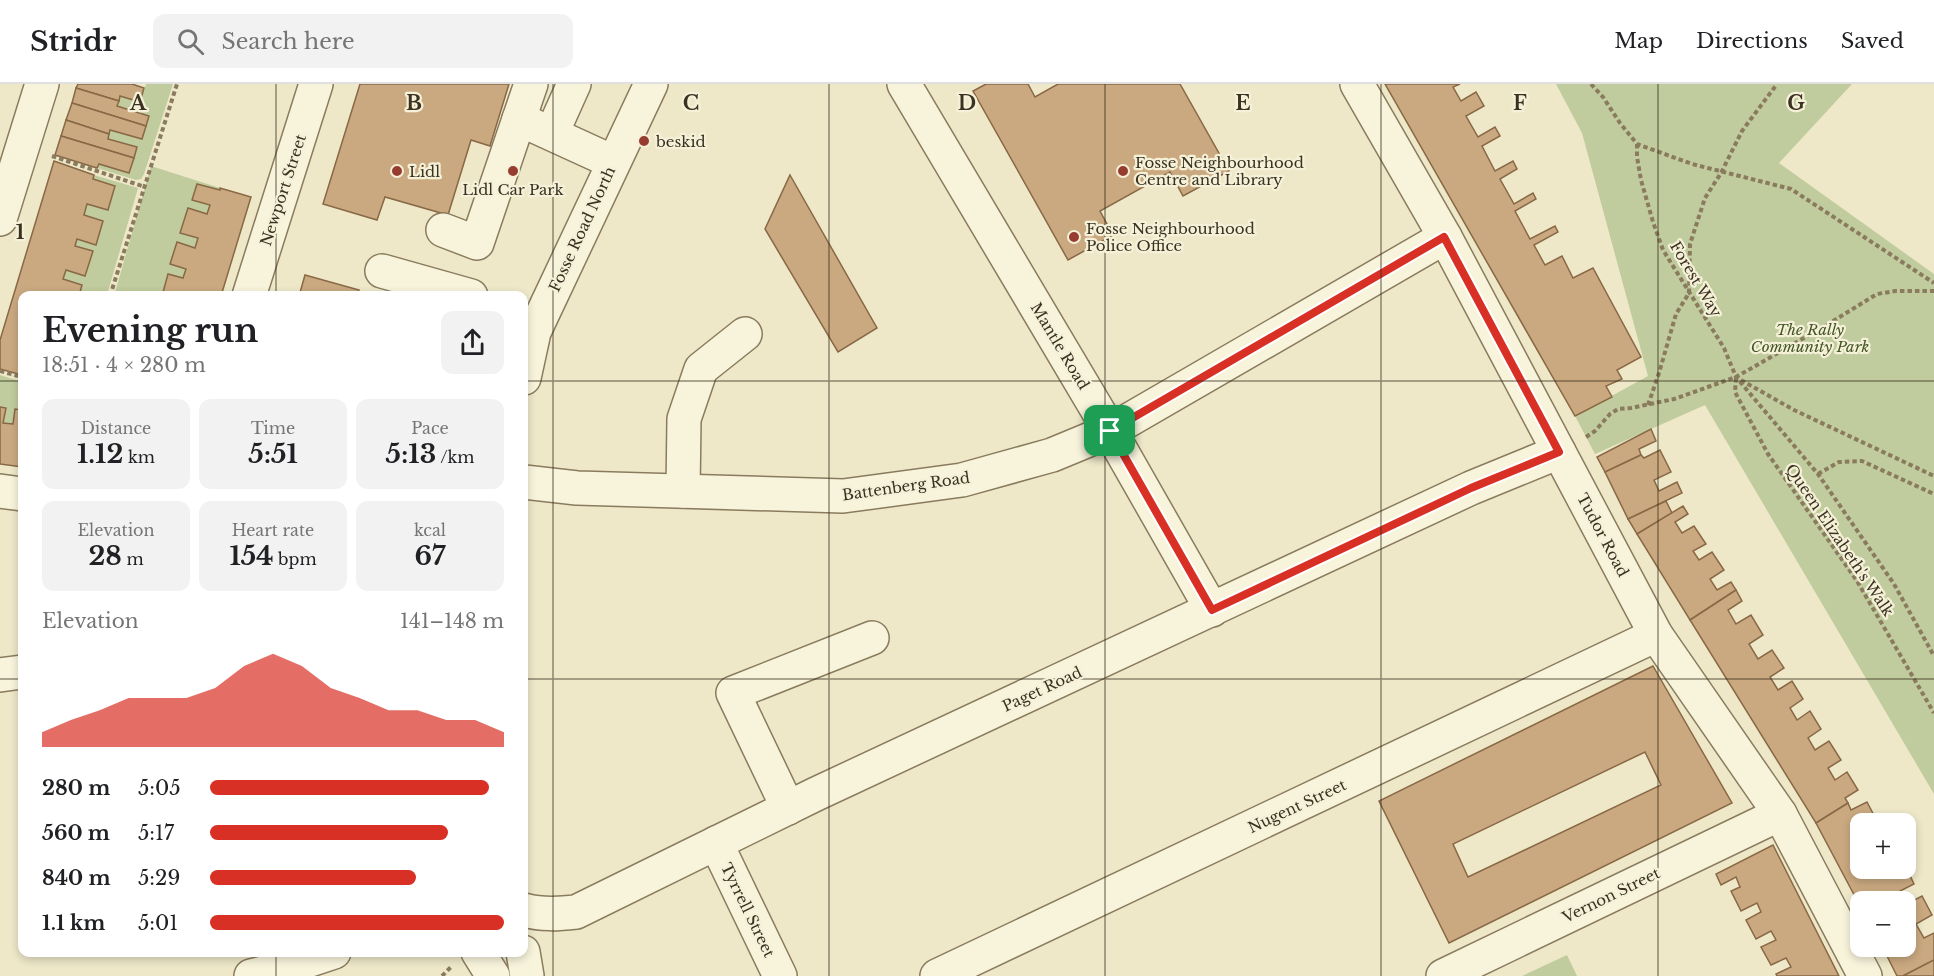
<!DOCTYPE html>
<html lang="en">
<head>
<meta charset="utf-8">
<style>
	:root { --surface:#fff; --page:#f2f2f2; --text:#202124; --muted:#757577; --line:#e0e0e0; --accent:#d93025 }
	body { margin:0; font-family:"Libre Baskerville",serif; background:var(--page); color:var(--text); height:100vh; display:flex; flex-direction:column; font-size:22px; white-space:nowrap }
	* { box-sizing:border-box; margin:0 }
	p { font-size:20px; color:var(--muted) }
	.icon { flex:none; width:33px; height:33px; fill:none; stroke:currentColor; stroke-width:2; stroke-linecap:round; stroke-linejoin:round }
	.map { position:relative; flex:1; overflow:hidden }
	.panel { position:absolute; left:18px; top:207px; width:510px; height:666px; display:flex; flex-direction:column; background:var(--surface); border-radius:12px; box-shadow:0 3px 9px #0003 }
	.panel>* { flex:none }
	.fabs { position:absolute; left:1850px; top:729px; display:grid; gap:12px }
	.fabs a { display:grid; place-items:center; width:66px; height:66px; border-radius:12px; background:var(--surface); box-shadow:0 3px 9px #0003; font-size:30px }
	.pin { position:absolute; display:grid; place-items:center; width:51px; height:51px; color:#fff; margin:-26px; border-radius:12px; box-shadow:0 3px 9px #0006 }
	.round { display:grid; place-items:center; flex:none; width:63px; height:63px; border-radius:12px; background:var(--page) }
	.headline { display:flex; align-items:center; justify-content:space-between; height:102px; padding:0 24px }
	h1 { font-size:33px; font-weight:700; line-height:45px }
	.stats { display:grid; grid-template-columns:repeat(3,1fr); gap:9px; height:102px; padding:6px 24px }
	.stats div { display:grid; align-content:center; border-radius:12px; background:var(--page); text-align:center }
	.stats b { font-size:26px; font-weight:700 }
	.stats small { font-size:16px; font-weight:400 }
	.stats p { font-size:16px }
	.chart { height:168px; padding:12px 24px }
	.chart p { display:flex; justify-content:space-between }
	.chart svg { width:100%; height:108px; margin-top:6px; fill:var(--accent); opacity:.7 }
	ul { padding:0 24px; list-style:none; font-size:20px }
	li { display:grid; grid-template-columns:96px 72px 1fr; align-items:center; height:45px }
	li i { height:15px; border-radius:8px; background:var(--accent) }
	header { display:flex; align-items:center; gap:36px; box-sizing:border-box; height:84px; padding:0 30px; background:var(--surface); border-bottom:2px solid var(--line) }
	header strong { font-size:28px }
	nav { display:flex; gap:33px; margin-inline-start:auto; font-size:21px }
	.search { width:420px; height:54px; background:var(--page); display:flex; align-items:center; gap:15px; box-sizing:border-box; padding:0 21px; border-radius:12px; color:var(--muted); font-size:22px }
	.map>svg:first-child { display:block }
	.green { fill:#c0cc9d }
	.building { fill:#caa980; stroke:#886845; stroke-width:1.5; fill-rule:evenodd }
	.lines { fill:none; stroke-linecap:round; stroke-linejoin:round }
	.minor-casing { stroke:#8a7b5e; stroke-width:36 }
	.path { stroke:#8a7b5e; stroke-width:4; stroke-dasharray:4.5 3; stroke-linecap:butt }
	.minor { stroke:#f8f4dc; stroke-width:33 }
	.route-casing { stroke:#fff; stroke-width:12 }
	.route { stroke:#d93025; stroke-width:8 }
	.grid { fill:none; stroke:#3b3121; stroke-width:1.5; stroke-opacity:0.55 }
	.poi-dot { fill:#973d30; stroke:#f5f1d8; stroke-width:2 }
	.labels { text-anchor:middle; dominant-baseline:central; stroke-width:4.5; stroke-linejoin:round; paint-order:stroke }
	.poi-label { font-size:15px; fill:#3b3121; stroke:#f5f1d8; text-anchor:start }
	.street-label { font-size:15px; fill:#3b3121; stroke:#f5f1d8 }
	.park-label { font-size:15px; font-style:italic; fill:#445628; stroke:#f5f1d8 }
	.grid-label { font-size:20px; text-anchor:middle; font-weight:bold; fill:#3b3121; stroke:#f5f1d8; stroke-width:4.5; stroke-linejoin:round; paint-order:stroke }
</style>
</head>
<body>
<header>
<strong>Stridr</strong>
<div class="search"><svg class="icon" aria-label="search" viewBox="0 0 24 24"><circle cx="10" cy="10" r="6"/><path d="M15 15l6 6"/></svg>Search here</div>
<nav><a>Map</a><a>Directions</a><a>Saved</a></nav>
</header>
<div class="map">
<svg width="1934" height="892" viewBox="0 0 1934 892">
	<rect width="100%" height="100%" fill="#eee8c9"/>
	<!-- green -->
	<g class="green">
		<polygon points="146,0 173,0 144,90 141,95 136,96 97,84 99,80 129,89 137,64 108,55 110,46 142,55 149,33 117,22 120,12 140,18"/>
		<polygon points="1556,0 1852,0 1779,79 1934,190 1934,710 1705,321 1595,370 1575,332 1648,292 1582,49"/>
		<polygon points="151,82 220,104 220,106 197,100 192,116 210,121 207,130 188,124 180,148 198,154 195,164 177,158 170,180 186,185 183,194 168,190 162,211 114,212"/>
		<polygon points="94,91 138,104 107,211 79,211 82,201 63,195 66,186 86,191 93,167 75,162 77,155 96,160 103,137 84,131"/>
		<polygon points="0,291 22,298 22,326 15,325 13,340 3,339 6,324 0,323"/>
		<polygon points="1567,871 1577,892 1522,892"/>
	</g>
	<!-- building -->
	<g class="building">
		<polygon points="78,0 132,0 144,4 140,18 120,12 119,17 76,4"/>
		<polygon points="360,0 509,0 490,62 471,56 448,131 385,113 377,136 323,120"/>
		<polygon points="986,0 1028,0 1035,13 1058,0 1180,0 1229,87 1183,112 1170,88 1100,127 1113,151 1068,176 973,7"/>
		<polygon points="1385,0 1460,0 1453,3 1461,17 1476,8 1484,22 1466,32 1478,53 1495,43 1500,52 1482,62 1495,87 1513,77 1517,85 1500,95 1514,120 1533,109 1536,115 1515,127 1530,155 1555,142 1558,148 1534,161 1545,181 1562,172 1573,194 1593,184 1641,273 1617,286 1622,295 1606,302 1612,313 1575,332"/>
		<polygon points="76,4 119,17 117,22 149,32 146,42 72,19"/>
		<polygon points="72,19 146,42 142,55 110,46 109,50 66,36"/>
		<polygon points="66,36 109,50 108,55 137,63 134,74 61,52"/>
		<polygon points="61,52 134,74 129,89 99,80 97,84 55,71"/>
		<polygon points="54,77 94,91 93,95 115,102 108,126 87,120 84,131 103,137 96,161 77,155 75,162 93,167 85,192 66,186 63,195 82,201 79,212 22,212 22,291 0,285 0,256"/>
		<polygon points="790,91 877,244 838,268 765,145"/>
		<polygon points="197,100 220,106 220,104 251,113 221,212 162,212 168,190 183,194 186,185 170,180 177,158 195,164 198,154 180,149 188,124 207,130 210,121 192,116"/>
		<polygon points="305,191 359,206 357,212 299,212"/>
		<polygon points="0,323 6,324 3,339 13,340 15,325 22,326 22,383 0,380"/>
		<polygon points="1651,345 1656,357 1639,365 1641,371 1605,388 1597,373"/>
		<polygon points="1660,366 1671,388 1654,396 1659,407 1677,398 1682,409 1628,435 1605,388 1641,371 1644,374"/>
		<polygon points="1666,417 1672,429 1637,450 1628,435"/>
		<polygon points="1683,422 1688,430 1675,438 1682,449 1694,442 1706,460 1693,467 1699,476 1712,468 1724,486 1710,495 1717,506 1731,498 1736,506 1690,536 1637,450"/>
		<polygon points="1736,506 1742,517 1728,526 1736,540 1751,531 1763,551 1749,560 1758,575 1772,566 1784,584 1770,593 1778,606 1792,597 1803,615 1790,624 1797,636 1810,627 1821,645 1808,654 1815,666 1829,657 1841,676 1828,684 1835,696 1847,688 1858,706 1845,714 1848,719 1816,739 1690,536"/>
		<path d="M1653,582l79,137 -283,140 -70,-142zM1645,668l16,33 -193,92 -15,-33z"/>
		<polygon points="1867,718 1877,737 1872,740 1860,740 1860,784 1887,784 1890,789 1899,784 1905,784 1905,781 1914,800 1900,807 1907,820 1922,812 1932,831 1916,840 1924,854 1934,849 1934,876 1903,892 1897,892 1882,862 1905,862 1905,818 1860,818 1860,822 1816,739 1848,719 1851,726"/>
		<polygon points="1773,761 1839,892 1777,892 1776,890 1791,883 1786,874 1771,881 1761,863 1776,856 1771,847 1756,855 1746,836 1761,828 1757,819 1741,827 1731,807 1740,803 1736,793 1721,801 1716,790"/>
		<polygon points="1934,876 1934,892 1903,892"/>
	</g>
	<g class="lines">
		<!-- minor casing -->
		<g class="minor-casing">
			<g id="minor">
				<polyline points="904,0 1110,347 1212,526"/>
				<polyline points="1357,0 1445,153 1656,551 1780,730 1865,892"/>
				<polyline points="519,35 531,0"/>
				<polyline points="552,49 574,0"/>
				<polyline points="0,135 42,0"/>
				<polyline points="443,146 477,159 519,35 613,78"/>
				<polyline points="382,187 471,212"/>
				<polyline points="249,212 316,0"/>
				<polyline points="524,294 534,248 651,0"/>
				<polyline points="524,398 577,404 843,412 962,396 1052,371 1110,347 1445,153"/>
				<polyline points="0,407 22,410"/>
				<polyline points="683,407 684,335 701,285 745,250"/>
				<polyline points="0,591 22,588"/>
				<polyline points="788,724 733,609 872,554"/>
				<polyline points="716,759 780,892"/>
				<path d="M524,826c17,5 34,4 52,2l240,-118 655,-306 88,-36"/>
				<polyline points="478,868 493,892"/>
				<polyline points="523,868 527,892"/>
				<polyline points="251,892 298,880 334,868"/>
				<polyline points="937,892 1656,551"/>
				<polyline points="1443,892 1780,730"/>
			</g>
		</g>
		<!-- path -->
		<g class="path">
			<polyline points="1591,0 1603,13 1620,39 1637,60 1692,80 1791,105 1934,199"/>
			<polyline points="1637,60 1637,73 1641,96 1653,138 1663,166 1724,264 1736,293 1818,390 1894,500 1934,572"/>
			<polyline points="52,72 145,103"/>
			<polyline points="110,212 177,0"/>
			<polyline points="0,287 22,293"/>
			<polyline points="1736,294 1735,308 1768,370 1857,497 1934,629"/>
			<polyline points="1741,296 1794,326 1934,392"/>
			<polyline points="1648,321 1659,289 1676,230 1689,209 1690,160 1705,114 1721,89 1742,47 1777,0"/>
			<polyline points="1586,353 1595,347 1610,330 1618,325 1631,324 1674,315 1736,293 1825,242 1877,210 1895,207 1934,207"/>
			<polyline points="1818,390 1839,378 1862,377 1934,410"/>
			<polyline points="442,892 452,882"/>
		</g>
		<!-- minor -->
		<use href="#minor" class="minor"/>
	</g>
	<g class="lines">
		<!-- route casing -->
		<g class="route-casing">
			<polygon id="route" points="1444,153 1559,368 1471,404 1212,526 1110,347"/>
		</g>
		<!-- route -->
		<use href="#route" class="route"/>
	</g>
	<!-- grid -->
	<path class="grid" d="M276,0v212M553,0v892M829,0v892M1105,0v892M1381,0v892M1658,0v892M0,297h22M524,297h1410M0,595h22M524,595h1410M276,868v24"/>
	<!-- markers -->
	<g class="poi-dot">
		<circle cx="644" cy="57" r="6"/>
		<circle cx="397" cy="87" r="6"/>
		<circle cx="513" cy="87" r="6"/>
		<circle cx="1123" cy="87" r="6"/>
		<circle cx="1074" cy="153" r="6"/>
	</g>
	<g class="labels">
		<!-- poi labels -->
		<g class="poi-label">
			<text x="656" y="57">beskid</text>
			<text x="1135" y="78">Fosse Neighbourhood<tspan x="1135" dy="17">Centre and Library</tspan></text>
			<text x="409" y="87">Lidl</text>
			<text x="513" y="105" text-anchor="middle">Lidl Car Park</text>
			<text x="1086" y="144">Fosse Neighbourhood<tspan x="1086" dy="17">Police Office</tspan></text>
		</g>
		<!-- street labels -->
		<g class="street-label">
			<text transform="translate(283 106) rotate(-72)">Newport Street</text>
			<text transform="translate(582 145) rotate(-65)">Fosse Road North</text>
			<text transform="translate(1696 195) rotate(59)">Forest Way</text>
			<text transform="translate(1060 262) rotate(59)">Mantle Road</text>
			<text transform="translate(906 402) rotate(-8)">Battenberg Road</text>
			<text transform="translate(1603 451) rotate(62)">Tudor Road</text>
			<text transform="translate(1840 456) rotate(56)">Queen Elizabeth's Walk</text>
			<text transform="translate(1042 605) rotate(-25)">Paget Road</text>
			<text transform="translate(1297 722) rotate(-25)">Nugent Street</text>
			<text transform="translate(1611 811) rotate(-26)">Vernon Street</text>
			<text transform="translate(748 826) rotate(64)">Tyrrell Street</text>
		</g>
		<!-- park labels -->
		<g class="park-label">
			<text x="1810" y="245">The Rally<tspan x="1810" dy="17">Community Park</tspan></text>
		</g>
	</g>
	<g class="grid-label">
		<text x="138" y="26">A</text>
		<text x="414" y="26">B</text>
		<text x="691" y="26">C</text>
		<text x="967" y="26">D</text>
		<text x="1243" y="26">E</text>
		<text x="1520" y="26">F</text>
		<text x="1796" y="26">G</text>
		<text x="20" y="155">1</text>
	</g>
</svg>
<div class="fabs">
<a>+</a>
<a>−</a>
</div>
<div class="pin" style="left:1110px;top:347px;background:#1e9e55"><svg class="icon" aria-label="arrive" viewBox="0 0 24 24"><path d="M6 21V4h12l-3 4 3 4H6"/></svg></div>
<section class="panel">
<div class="headline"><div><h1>Evening run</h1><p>18:51 · 4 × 280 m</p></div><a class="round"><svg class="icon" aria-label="share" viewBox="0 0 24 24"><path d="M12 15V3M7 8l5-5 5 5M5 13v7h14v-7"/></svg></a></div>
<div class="stats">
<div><p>Distance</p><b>1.12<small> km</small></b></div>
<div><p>Time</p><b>5:51</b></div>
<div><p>Pace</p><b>5:13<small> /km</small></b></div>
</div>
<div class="stats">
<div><p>Elevation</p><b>28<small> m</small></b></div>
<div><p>Heart rate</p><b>154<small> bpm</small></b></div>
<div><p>kcal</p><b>67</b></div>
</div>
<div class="chart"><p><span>Elevation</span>141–148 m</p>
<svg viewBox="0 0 160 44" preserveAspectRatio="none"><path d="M0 44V38L10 33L20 29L30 24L40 24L50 24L60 20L70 11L80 6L90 11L100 20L110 24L120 29L130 29L140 33L150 33L160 38V44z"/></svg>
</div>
<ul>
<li><b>280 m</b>5:05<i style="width:95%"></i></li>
<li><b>560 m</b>5:17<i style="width:81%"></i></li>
<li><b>840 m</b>5:29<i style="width:70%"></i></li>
<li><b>1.1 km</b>5:01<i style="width:100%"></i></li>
</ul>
</section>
</div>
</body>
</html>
